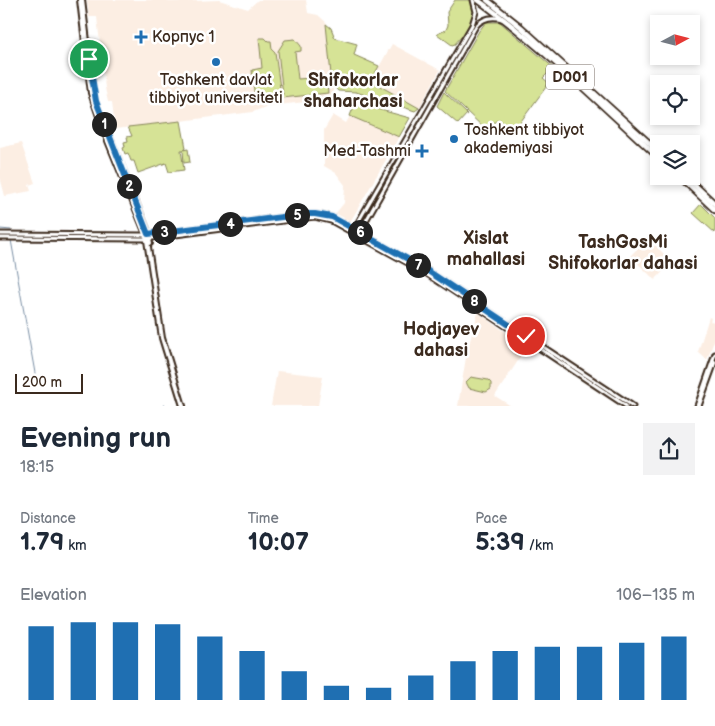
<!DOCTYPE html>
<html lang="en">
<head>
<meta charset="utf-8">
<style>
	:root { --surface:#fff; --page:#f2f2f3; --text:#1f2937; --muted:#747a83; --accent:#1f6fb2 }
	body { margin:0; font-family:"Balsamiq Sans",sans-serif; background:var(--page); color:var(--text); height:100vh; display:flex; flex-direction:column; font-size:19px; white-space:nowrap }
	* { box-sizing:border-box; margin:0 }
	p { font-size:16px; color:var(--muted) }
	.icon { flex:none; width:28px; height:28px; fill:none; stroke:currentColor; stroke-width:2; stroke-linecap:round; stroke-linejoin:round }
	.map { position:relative; height:406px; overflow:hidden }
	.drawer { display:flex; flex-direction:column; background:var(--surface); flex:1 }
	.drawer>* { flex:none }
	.needle { width:32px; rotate:83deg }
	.tools { position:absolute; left:650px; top:15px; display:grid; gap:10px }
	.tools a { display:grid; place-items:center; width:50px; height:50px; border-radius:0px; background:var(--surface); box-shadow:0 2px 8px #0003; font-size:25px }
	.scale { position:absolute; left:15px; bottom:12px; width:68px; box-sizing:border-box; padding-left:5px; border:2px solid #3b2a1e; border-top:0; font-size:14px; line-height:18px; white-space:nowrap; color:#3b2a1e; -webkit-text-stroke:4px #fff; paint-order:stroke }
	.pin { position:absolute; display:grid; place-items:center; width:42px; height:42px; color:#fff; margin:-21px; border:2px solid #fff; border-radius:50%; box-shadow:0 1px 5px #0007 }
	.km { position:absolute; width:25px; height:25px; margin:-12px; border-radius:50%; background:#222; color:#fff; font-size:14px; line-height:25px; text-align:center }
	.round { display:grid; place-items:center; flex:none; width:52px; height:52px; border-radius:0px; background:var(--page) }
	.headline { display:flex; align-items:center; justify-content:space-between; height:85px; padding:0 20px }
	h1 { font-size:28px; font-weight:600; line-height:38px }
	.metrics { display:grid; grid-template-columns:repeat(3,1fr); gap:8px; height:85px; padding:5px 20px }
	.metrics div { display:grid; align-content:center }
	.metrics b { font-size:25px; font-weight:600 }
	.metrics small { font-size:14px; font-weight:400 }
	.metrics p { font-size:14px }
	.chart { height:140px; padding:10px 20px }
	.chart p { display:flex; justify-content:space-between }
	.chart svg { width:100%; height:90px; margin-top:5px; stroke:var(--accent); stroke-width:6 }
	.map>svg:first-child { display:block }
	.built { fill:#fceee3 }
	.green { fill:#d6e396; stroke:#88865a }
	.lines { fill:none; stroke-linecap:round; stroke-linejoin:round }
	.stream { stroke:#798ea4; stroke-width:1 }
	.secondary-casing { stroke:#3b2a1e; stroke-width:7 }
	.primary-casing { stroke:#3b2a1e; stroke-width:8 }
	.trunk-casing { stroke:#3b2a1e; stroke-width:8 }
	.secondary { stroke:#fff; stroke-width:3 }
	.primary { stroke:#fff; stroke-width:4 }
	.trunk { stroke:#fff; stroke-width:4.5 }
	.route-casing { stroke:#fff; stroke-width:10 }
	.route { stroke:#1f6fb2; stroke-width:6 }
	.poi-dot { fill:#1f6fb2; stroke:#fff; stroke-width:2 }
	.labels { text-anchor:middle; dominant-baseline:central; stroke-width:5; stroke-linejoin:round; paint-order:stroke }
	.shield { fill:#fff; stroke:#766a62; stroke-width:1 }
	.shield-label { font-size:15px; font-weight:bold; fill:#3b2a1e }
	.poi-label { font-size:16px; fill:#3b2a1e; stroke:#fff; text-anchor:start }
	.neighbourhood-label { font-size:18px; font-weight:bold; fill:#3b2a1e; stroke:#fff }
</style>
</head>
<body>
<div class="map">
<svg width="715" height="406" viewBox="0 0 715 406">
	<rect width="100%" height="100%" fill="#fff"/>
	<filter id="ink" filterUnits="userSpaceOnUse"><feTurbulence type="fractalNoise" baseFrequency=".02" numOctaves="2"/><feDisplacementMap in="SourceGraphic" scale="10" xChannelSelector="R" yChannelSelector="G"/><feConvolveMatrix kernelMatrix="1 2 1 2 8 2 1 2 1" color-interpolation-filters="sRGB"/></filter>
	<g filter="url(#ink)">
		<!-- built -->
		<g class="built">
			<polygon points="87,0 168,0 168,2 219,0 248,9 258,0 306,0 308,13 318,15 327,23 334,99 268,106 253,112 221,116 115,129 112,102 108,102 105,88 97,17 89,17"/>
			<polygon points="392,44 440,70 419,108 371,81"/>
			<polygon points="333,115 346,123 350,116 399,137 350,222 335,214 344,203 345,185 336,173 324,166 324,130"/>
			<polygon points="21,143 35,183 29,185 31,191 5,196 0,177 0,148"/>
			<polygon points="648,238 672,262 655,280 630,256"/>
			<polygon points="478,313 527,347 495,396 511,406 458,406 467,351"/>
			<polygon points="709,317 711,318 710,321 715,322 715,338 707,360 698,352"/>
			<polygon points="277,371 323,376 318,406 271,406"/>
		</g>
		<!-- green -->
		<g class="green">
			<path d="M455,0h16c8,18 -5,31 -16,44l-3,1 -15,-11 9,-4 2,-5 -1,-13z"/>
			<polygon points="486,22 500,22 555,69 549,75 547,74 543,78 549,83 513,132 499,119 485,129 445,91 479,31"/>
			<polygon points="326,24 331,28 335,38 357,44 354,55 379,66 371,81 419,108 415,111 356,92 338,91 332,85"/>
			<polygon points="259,38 265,38 268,41 271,41 272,49 275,52 281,95 283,95 278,51 285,40 295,39 301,46 301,51 295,52 298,79 310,78 311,85 327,84 328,93 255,101 252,70 262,68"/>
			<polygon points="444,92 467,114 458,124 437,106"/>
			<polygon points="355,103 410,118 399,137 350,116"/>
			<polygon points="181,121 186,148 183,150 188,149 190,162 184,163 183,150 181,150 184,170 169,172 166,163 138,173 134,161 131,161 128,153 125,154 123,148 125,147 124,142 128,141 127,137 132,136 128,127"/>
			<polygon points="701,204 715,218 715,233 693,213"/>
			<polygon points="471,377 488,380 491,383 491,389 486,392 469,388 466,382"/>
		</g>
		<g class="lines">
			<!-- stream -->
			<g class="stream">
				<polyline points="0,229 11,230"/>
				<polyline points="11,240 35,373"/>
				<polyline points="164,405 165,406"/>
			</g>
			<!-- secondary casing -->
			<g class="secondary-casing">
				<g id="secondary">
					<polyline points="354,229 472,25 476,12 473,0"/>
					<path d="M359,233l117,-207c7,-8 15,-10 26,-7"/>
					<polyline points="0,234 143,235 306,214 315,214 332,217 425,269 633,406"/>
					<polyline points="0,238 145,239 306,218 315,217 331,221 424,272 626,406"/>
					<polyline points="697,406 715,354"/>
					<polyline points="699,406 715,362"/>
				</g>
			</g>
			<!-- primary casing -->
			<g class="primary-casing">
				<g id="primary">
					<polyline points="80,0 91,93 104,131 146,234 162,338 183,406"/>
					<polyline points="82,0 93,91"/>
					<polyline points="108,133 147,230 150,243"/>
				</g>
			</g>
			<!-- trunk casing -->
			<g class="trunk-casing">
				<g id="trunk">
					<path d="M478,0c65,47 122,104 181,158"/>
					<polyline points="487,0 521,27 659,152"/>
					<polyline points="679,176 715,210"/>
					<polyline points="685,176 715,204"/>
				</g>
			</g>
			<!-- secondary -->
			<use href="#secondary" class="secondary"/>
			<!-- primary -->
			<use href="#primary" class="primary"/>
			<!-- trunk -->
			<use href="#trunk" class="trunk"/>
		</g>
	</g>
	<g class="lines" filter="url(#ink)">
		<!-- route casing -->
		<g class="route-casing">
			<polyline id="route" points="89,59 96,101 148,234 306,214 315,214 332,217 422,267 526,336"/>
		</g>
		<!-- route -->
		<use href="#route" class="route"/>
	</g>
	<!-- markers -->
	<g class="poi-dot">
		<path d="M138.5 29.5h5v5h5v5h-5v5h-5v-5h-5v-5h5z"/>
		<circle cx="216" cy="62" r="5"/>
		<circle cx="454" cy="139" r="5"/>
		<path d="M419.5 143.5h5v5h5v5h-5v5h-5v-5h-5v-5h5z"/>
	</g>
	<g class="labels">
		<!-- shield labels -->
		<rect class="shield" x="546" y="64.5" width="48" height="25" rx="4"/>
		<g class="shield-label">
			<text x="570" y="77">D001</text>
		</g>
		<!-- poi labels -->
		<g class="poi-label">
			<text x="152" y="37">Корпус 1</text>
			<text x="216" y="80" text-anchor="middle">Toshkent davlat<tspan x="216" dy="18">tibbiyot universiteti</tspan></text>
			<text x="464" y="130">Toshkent tibbiyot<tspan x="464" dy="18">akademiyasi</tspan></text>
			<text x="411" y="151" text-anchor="end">Med-Tashmi</text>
		</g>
		<!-- neighbourhood labels -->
		<g class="neighbourhood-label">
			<text x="353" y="80">Shifokorlar<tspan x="353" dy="21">shaharchasi</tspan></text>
			<text x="486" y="238">Xislat<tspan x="486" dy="21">mahallasi</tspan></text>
			<text x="623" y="242">TashGosMi<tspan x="623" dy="21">Shifokorlar dahasi</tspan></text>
			<text x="441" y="329">Hodjayev<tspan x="441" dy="21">dahasi</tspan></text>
		</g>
	</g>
</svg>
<div class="tools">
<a><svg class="needle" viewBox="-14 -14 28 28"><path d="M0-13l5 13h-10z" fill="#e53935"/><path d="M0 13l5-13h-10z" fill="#747a83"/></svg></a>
<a><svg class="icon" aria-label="locate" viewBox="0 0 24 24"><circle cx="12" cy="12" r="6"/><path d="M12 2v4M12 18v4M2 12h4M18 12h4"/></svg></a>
<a><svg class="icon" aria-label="layers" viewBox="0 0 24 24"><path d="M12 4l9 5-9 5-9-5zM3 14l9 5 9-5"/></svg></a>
</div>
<div class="scale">200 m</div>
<div class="pin" style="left:89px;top:59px;background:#1e9e55"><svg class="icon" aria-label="arrive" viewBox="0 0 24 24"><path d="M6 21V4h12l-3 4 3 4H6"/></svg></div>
<div class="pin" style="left:526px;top:336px;background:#d93025"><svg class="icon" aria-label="check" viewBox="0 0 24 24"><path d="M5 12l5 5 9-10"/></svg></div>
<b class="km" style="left:104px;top:124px">1</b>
<b class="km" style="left:129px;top:186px">2</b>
<b class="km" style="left:164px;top:232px">3</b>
<b class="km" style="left:230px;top:224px">4</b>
<b class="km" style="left:297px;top:215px">5</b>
<b class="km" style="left:360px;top:232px">6</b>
<b class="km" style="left:418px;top:265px">7</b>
<b class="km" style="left:474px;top:301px">8</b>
</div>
<section class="drawer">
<div class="headline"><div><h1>Evening run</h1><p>18:15</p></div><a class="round"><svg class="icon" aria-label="share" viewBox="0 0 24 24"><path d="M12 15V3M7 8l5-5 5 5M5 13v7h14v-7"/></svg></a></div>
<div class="metrics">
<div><p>Distance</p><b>1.79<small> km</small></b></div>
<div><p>Time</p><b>10:07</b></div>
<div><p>Pace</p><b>5:39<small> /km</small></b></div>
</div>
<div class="chart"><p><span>Elevation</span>106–135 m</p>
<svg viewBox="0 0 160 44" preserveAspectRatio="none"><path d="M5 44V8M15 44V6M25 44V6M35 44V7M45 44V13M55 44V20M65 44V30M75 44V37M85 44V38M95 44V32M105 44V25M115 44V20M125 44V18M135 44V18M145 44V16M155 44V13"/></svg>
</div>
</section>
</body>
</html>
